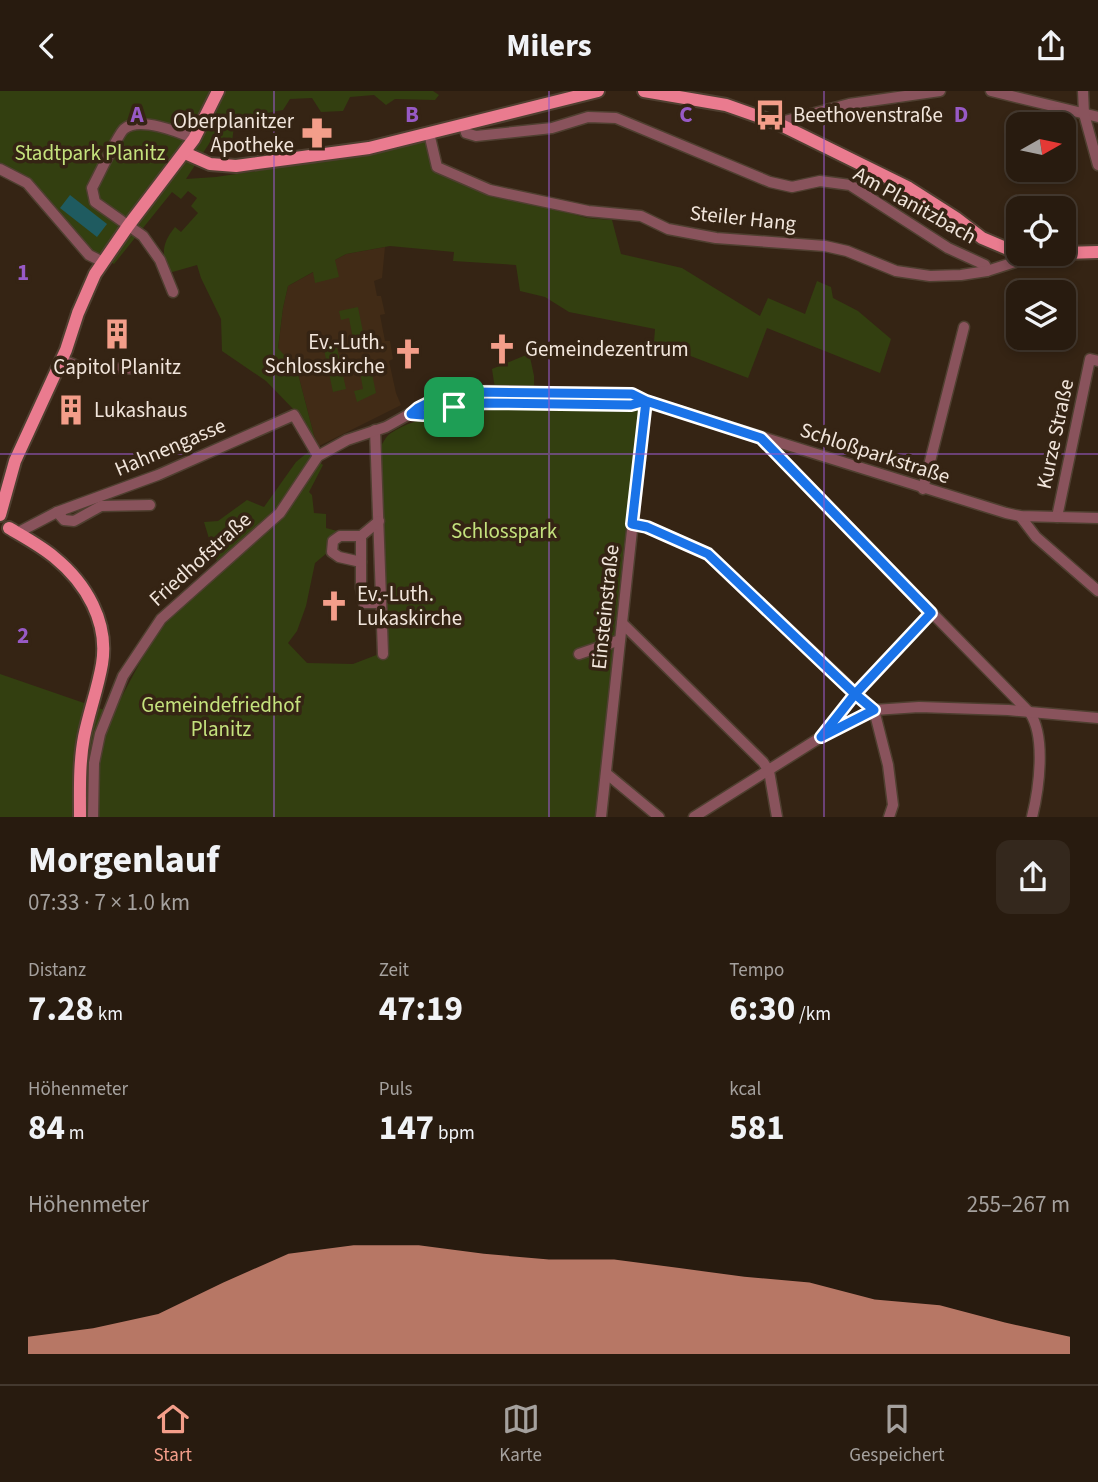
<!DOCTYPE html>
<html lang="de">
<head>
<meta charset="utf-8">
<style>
	:root { --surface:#281b0f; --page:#34281d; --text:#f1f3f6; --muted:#a5a19e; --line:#44392f; --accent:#f49e8a }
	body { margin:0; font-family:"Source Sans 3",sans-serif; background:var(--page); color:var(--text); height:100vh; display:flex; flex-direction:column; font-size:26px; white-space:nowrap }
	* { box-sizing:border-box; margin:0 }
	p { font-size:23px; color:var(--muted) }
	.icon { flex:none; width:38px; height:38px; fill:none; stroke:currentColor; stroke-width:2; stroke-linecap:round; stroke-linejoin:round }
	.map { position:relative; height:726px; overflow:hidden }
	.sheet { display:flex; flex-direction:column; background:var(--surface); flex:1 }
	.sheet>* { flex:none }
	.needle { width:46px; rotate:81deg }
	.tools { position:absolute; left:1006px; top:21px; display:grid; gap:14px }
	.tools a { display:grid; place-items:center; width:70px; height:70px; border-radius:14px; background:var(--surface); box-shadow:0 4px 10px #0003,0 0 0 2px var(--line); font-size:35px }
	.pin { position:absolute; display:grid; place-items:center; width:60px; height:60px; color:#fff; margin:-30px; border-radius:14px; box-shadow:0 4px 10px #0006 }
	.round { display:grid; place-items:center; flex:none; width:74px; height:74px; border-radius:14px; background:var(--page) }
	.headline { display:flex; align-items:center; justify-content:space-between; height:119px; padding:0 28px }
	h1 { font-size:38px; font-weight:700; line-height:52px }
	.figures { display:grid; grid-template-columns:repeat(3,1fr); gap:10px; height:119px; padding:7px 28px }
	.figures div { display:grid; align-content:center }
	.figures b { font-size:35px; font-weight:700 }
	.figures small { font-size:19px; font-weight:400 }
	.figures p { font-size:19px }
	.chart { height:196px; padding:14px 28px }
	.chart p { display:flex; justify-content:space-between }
	.chart svg { width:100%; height:126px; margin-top:7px; fill:var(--accent); opacity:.7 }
	header { display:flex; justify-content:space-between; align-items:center; height:91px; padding:0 28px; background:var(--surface); font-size:32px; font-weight:700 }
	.menu { display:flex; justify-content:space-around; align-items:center; height:98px; border-top:2px solid var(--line); background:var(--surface); font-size:19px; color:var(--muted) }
	.menu a { display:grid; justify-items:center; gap:4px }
	.menu .on { color:var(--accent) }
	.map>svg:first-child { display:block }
	.built { fill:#412b16 }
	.green { fill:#333f10 }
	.water { fill:#1f5b60 }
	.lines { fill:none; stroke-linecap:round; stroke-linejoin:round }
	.minor-casing { stroke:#4f3f30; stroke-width:13 }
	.major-casing { stroke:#4f3f30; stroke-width:16 }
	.minor { stroke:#89535c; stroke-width:10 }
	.major { stroke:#ea7b8f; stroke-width:12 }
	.route-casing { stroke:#fff; stroke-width:14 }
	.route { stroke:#1a73e8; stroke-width:9 }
	.grid { fill:none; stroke:#985ac6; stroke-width:2; stroke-opacity:0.55 }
	.labels { text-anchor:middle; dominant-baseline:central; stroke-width:7; stroke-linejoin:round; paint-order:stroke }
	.poi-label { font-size:21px; fill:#f1e5db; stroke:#352414; text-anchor:start }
	.park-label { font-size:21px; fill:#c4e27d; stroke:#352414 }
	.street-label { font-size:21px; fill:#f1e5db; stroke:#352414 }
	.grid-label { font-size:23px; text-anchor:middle; font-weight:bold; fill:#985ac6; stroke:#352414; stroke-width:7; stroke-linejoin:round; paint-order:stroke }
</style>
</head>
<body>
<header><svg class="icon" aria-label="back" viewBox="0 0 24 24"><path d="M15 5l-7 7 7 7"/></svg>Milers<svg class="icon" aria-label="share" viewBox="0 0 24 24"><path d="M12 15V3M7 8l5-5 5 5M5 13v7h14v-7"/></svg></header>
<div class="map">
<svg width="1098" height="726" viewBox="0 0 1098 726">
	<rect width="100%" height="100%" fill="#352414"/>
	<!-- built -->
	<polygon class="built" points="385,156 382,187 374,190 377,205 381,205 385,223 380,224 385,250 390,250 393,268 389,270 396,302 401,314 317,356 297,279 278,258 283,217 288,195 346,163"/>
	<!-- green -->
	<g class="green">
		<path d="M0,0h433l6,4 -4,5 -40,-1 -9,6 -12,-10 -24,2 -7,14 -22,1 -9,-14 -22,1 -7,11 -48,9 -4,30 -10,-1 -5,-8v-7l-30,46 30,-2 138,-21 73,-15 4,27 57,22 99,28 25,2 9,34 61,14 78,48 8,-18 37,16 12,-33 14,6 2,11 25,13 33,28 -11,34 -113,-45 -19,50 -94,-36 1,-13 -86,-17 -24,-15 -25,-6 -4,-26 -63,-4 1,-9 -64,-6 -44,8 -11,6 4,17 -24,6 -2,-11 -25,14 -5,22 -5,40 19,22 20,77 -20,-34 -31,-32 -44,-30 -1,-32 -20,-41 -4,-13 -28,8c-8,-19 -7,-30 6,-46l6,5 17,-19 -7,-7 6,-8 -9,-7 -7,8 -9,-7 -58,72c-7,-4 -17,-8 -23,-14 -31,-29 -49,-70 -91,-85z"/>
		<polygon points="358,216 366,256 355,259 349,227 341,229 339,220"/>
		<polygon points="336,252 346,298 333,301 323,254"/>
		<polygon points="526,264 530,266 534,285 534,296 495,298 492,278"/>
		<polygon points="369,268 376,302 357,311 354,300 363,298 358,270"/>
		<path d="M566,317h74l-16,138 -28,271h-596v-143l113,39 34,-64 32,-44 41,-38 -6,-12 -10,-33 14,-1 29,-21 17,7 32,-45 12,-10 15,13 -14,27 3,3 2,18 12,1v14l11,3 3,11 -25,21 -9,43 -9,25 -9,12 19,20 46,1 26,-10 7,1 -1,-78 -6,-127c3,-6 7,-14 12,-17 40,-27 127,-23 175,-25z"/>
	</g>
	<!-- water -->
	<polygon class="water" points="70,104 107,133 97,146 60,117"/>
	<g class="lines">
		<!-- minor casing -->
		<g class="minor-casing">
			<g id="minor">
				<polyline points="991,0 1098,26"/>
				<polyline points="1083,0 1084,23 1098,74"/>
				<polyline points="777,32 849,13 940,0"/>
				<polyline points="464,34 466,42 476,45 552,37 588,26 616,27 770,91 792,96 820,90 850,94 948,157 985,174 987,180"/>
				<polyline points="429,42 437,76 490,99 588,120 641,125 668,138 716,147 825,155 847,160 896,180 930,185 961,184 987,180 1040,163"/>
				<polyline points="0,78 27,92 89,164 103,171"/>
				<path d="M173,201l-13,-32 -17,-24 -48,-34 -3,-14c6,-11 26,-54 32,-59 15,-13 55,3 70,10"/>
				<polyline points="61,268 82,277 161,278"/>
				<path d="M411,323c24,3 49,-9 74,-11 47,-3 98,1 146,2l15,-4"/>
				<polyline points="375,339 383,563"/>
				<path d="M762,348l268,274c16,24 9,76 2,104"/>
				<polyline points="923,398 964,236"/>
				<polyline points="57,421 64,429 74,430 101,415 150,414"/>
				<polyline points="1020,425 1036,446 1098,500"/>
				<polyline points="1057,426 1090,268 1098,270"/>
				<polyline points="379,430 361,445 361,497 364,512 381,512"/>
				<polyline points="632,433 647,436 708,463 874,619 888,674 893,714 889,726"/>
				<polyline points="17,442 57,421 158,384 294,324 318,365"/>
				<polyline points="361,471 339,466 332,461 333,450 340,445 361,445"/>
				<polyline points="622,532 763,671 769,680 777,726"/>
				<polyline points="579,563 620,549"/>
				<polyline points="824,642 855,602 931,522"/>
				<polyline points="607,683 659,726"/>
				<polyline points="93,726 94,672 100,643 123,585 161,528 280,422 318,365 347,349 386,336 438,307 486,300 632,303 646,310 1006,422 1020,425 1098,427"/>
				<polyline points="601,726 646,310"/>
				<polyline points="694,726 821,646 874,619 919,616 1008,619 1098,627"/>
			</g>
		</g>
		<!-- major casing -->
		<g class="major-casing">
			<g id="major">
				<polyline points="644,0 726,14 777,32 909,97 956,127 982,147 1008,158 1018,160"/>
				<polyline points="185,62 210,73 236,75 369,57 598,0"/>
				<polyline points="1064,162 1098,161"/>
				<polyline points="0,424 15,370 66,259 78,222 95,183 128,135 194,48 218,0"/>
				<path d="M9,437c15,9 32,18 45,29 32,26 55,65 48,107 -4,24 -13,48 -18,73 -5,26 -4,54 -4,80"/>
			</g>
		</g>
		<!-- minor -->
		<use href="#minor" class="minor"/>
		<!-- major -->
		<use href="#major" class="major"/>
	</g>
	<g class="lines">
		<!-- route casing -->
		<g class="route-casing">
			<polyline id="route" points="454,316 423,324 411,323 418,317 438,307 474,301 632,303 646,310 632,433 647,436 708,463 855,603 821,646 874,619 855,603 931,522 761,347 646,310 631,314 486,312 454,316"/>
		</g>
		<!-- route -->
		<use href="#route" class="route"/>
	</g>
	<!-- grid -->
	<path class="grid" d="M274,0v726M549,0v726M824,0v726M0,363h1098"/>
	<!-- icons -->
	<defs>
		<g id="bus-bare" transform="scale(2.415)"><path d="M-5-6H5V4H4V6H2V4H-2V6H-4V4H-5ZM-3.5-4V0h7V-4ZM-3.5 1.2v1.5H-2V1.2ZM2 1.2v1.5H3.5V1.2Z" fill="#f49e8a" stroke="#352414" stroke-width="2.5" paint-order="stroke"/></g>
		<g id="pharmacy-bare" transform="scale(2.415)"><path d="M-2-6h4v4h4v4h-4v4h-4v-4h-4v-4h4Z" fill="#f49e8a" stroke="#352414" stroke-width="2.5" paint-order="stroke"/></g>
		<g id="building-bare" transform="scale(2.415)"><path d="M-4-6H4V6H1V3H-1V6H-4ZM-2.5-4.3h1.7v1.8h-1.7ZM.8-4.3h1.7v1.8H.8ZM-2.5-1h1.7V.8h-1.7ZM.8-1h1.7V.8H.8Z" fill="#f49e8a" stroke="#352414" stroke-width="2.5" paint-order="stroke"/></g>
		<g id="church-bare" transform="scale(2.415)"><path d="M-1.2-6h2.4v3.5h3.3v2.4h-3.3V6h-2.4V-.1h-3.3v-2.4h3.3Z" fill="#f49e8a" stroke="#352414" stroke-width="2.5" paint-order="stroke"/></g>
	</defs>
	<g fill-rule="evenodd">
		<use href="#bus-bare" x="770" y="24"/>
		<use href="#pharmacy-bare" x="317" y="42"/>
		<use href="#building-bare" x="117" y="243"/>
		<use href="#church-bare" x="502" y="258"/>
		<use href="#church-bare" x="408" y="263"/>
		<use href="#building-bare" x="71" y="319"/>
		<use href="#church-bare" x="334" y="515"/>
	</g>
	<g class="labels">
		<!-- poi labels -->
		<g class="poi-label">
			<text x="793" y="24">Beethovenstraße</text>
			<text x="294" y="30" text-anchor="end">Oberplanitzer<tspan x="294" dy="24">Apotheke</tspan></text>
			<text x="385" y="251" text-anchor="end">Ev.-Luth.<tspan x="385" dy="24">Schlosskirche</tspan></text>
			<text x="525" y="258">Gemeindezentrum</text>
			<text x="117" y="276" text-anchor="middle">Capitol Planitz</text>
			<text x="94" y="319">Lukashaus</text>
			<text x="357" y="503">Ev.-Luth.<tspan x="357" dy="24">Lukaskirche</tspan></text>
		</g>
		<!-- park labels -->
		<g class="park-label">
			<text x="90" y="62">Stadtpark Planitz</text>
			<text x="504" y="440">Schlosspark</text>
			<text x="221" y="614">Gemeindefriedhof<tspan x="221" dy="24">Planitz</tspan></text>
		</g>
		<!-- street labels -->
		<g class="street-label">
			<text transform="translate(915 114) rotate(29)">Am Planitzbach</text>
			<text transform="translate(743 127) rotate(6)">Steiler Hang</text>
			<text transform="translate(1055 343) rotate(-78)">Kurze Straße</text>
			<text transform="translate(170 356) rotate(-23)">Hahnengasse</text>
			<text transform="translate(875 362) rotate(18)">Schloßparkstraße</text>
			<text transform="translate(200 468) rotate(-42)">Friedhofstraße</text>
			<text transform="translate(605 516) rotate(-84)">Einsteinstraße</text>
		</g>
	</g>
	<g class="grid-label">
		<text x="137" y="31">A</text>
		<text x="412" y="31">B</text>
		<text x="686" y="31">C</text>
		<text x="961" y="31">D</text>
		<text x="23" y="189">1</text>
		<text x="23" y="552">2</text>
	</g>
</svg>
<div class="tools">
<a><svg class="needle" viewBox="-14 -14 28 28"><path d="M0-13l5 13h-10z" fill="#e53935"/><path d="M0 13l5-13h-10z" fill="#a5a19e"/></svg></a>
<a><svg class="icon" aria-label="locate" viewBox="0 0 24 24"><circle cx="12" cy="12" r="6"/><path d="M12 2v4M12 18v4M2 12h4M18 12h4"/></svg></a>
<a><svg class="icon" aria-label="layers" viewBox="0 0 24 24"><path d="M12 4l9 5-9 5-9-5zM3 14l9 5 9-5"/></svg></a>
</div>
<div class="pin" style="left:454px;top:316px;background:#1e9e55"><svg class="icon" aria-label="arrive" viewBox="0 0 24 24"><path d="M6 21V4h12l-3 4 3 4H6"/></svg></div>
</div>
<section class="sheet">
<div class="headline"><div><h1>Morgenlauf</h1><p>07:33 · 7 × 1.0 km</p></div><a class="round"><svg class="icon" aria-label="share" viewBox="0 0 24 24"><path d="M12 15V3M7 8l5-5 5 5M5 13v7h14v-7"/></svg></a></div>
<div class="figures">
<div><p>Distanz</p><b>7.28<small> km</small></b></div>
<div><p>Zeit</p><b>47:19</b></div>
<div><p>Tempo</p><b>6:30<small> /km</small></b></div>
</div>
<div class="figures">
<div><p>Höhenmeter</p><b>84<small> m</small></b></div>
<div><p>Puls</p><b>147<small> bpm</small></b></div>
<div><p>kcal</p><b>581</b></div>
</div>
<div class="chart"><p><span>Höhenmeter</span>255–267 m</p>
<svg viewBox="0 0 160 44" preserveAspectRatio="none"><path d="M0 44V38L10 35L20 30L30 19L40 9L50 6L60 6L70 9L80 11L90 11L100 14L110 17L120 19L130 25L140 27L150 33L160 38V44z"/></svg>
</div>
</section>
<nav class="menu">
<a class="on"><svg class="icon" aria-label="home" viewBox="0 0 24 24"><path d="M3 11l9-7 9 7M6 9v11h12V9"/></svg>Start</a>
<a><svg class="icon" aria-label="map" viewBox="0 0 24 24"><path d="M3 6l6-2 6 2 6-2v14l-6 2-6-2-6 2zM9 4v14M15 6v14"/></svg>Karte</a>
<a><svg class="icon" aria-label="saved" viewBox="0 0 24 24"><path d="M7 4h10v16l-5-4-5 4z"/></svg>Gespeichert</a>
</nav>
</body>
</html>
